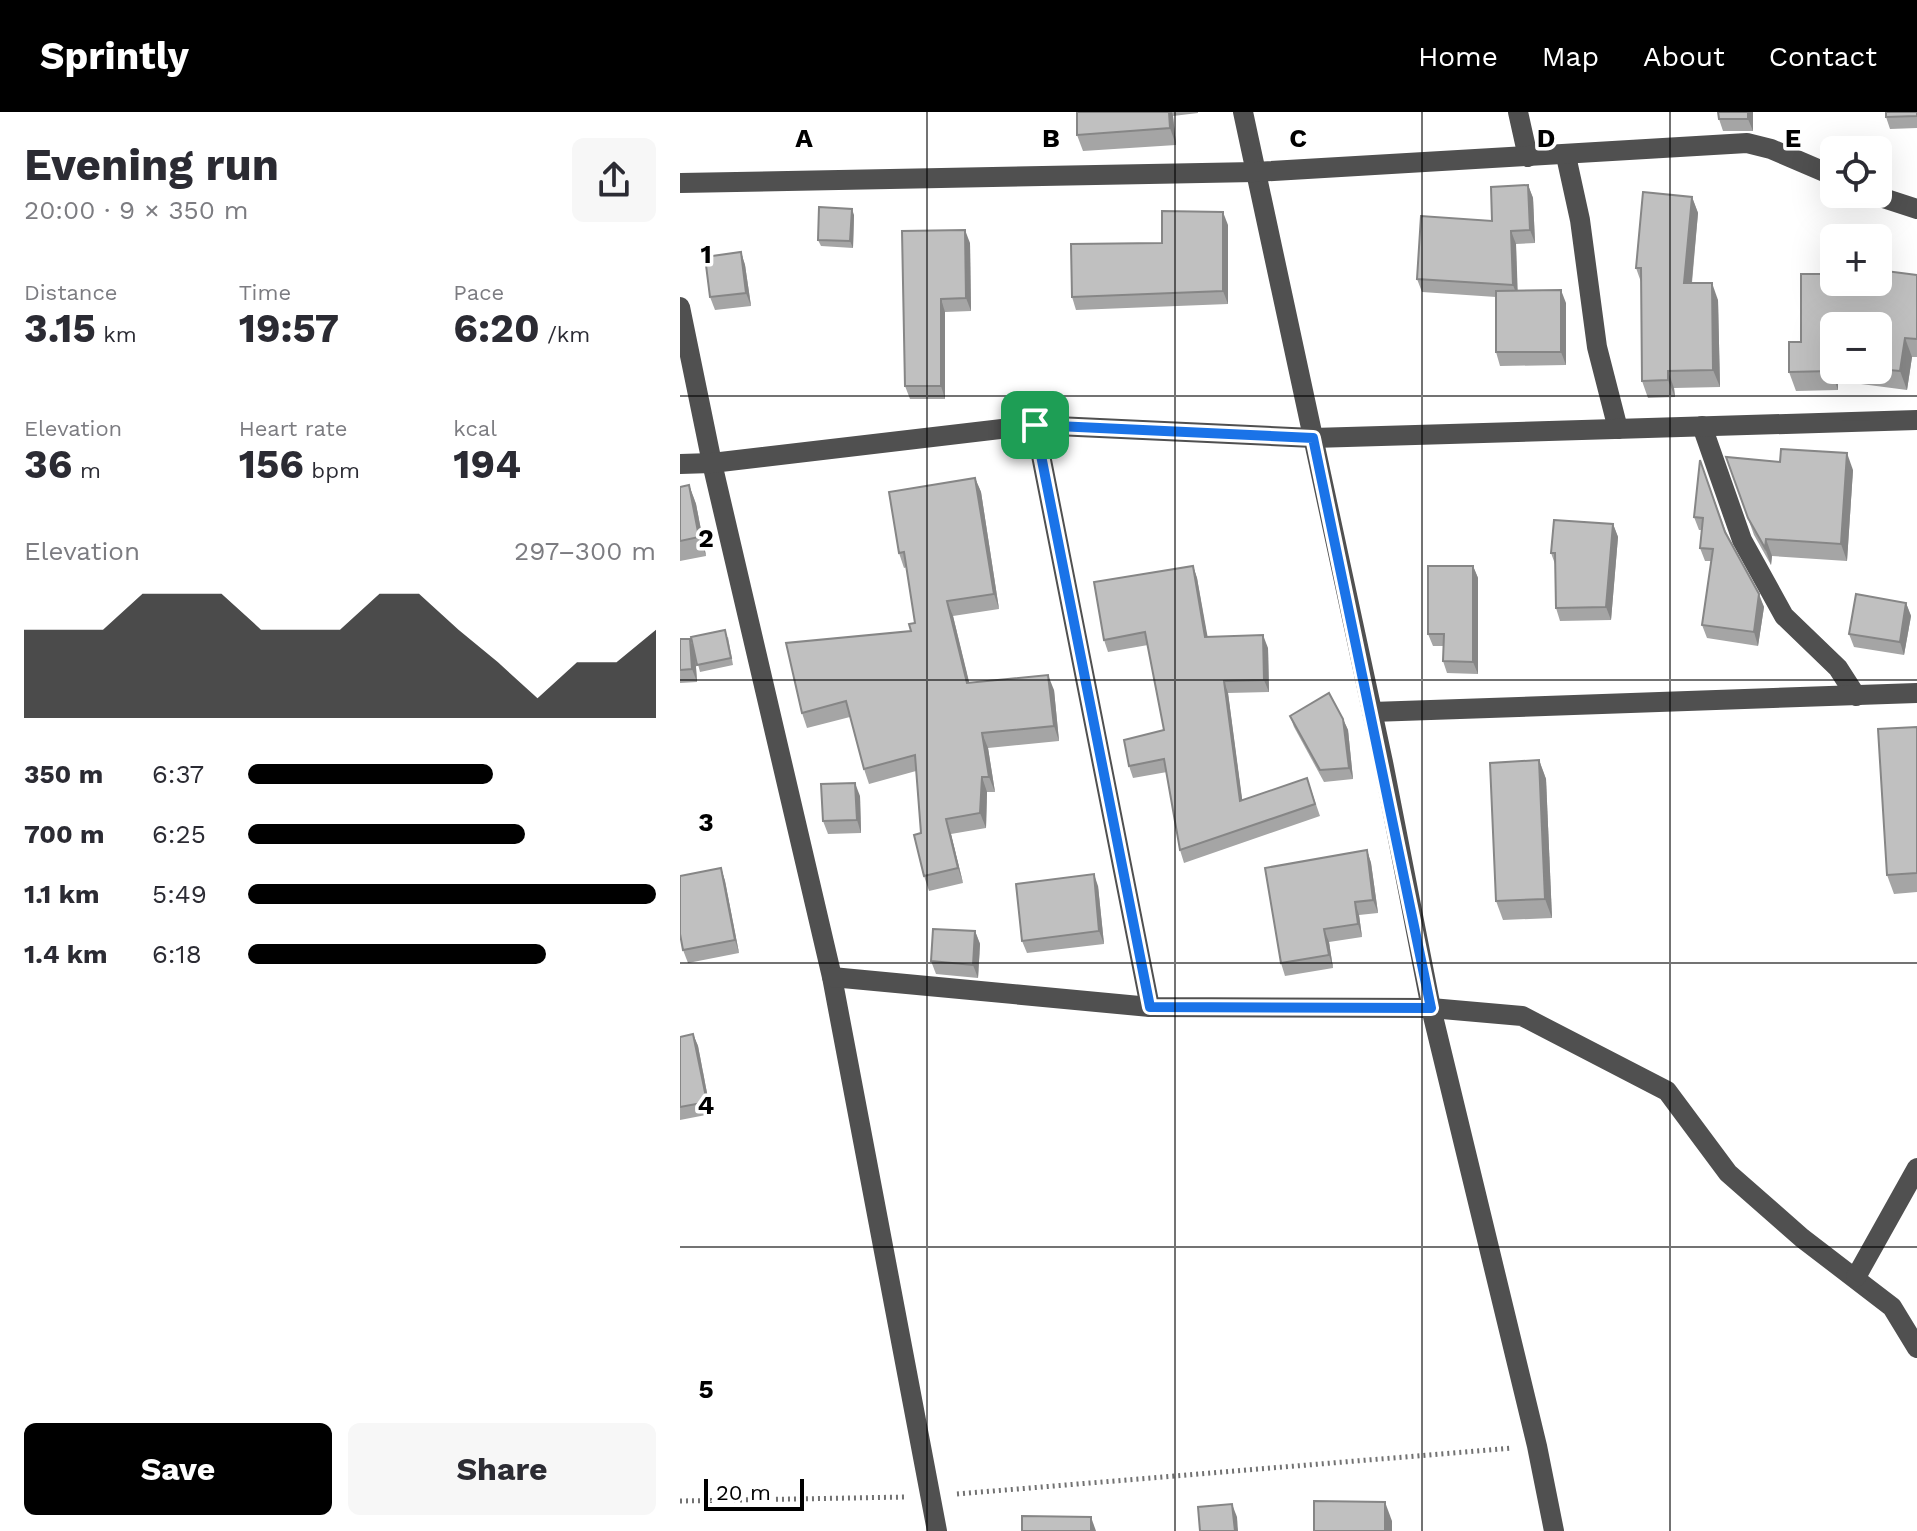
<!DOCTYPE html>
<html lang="en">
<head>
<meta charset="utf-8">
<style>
	:root { --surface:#fff; --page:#f7f7f7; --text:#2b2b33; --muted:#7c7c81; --accent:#000 }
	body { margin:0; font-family:"Work Sans",sans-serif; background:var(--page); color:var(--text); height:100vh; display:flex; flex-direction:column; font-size:30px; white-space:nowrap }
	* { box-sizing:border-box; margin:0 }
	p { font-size:26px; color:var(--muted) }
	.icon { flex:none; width:44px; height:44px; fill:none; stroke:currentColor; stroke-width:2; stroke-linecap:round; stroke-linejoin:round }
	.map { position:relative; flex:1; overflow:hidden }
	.drawer { display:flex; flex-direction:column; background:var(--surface); width:680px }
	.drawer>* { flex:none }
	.fabs { position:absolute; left:1140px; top:24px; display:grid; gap:16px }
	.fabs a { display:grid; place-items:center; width:72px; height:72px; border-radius:12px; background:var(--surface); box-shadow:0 8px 32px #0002; font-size:40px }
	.scale { position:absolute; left:24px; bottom:20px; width:100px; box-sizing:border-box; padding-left:8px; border:4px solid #000; border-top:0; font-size:22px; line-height:28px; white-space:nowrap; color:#000; -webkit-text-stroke:6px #fff; paint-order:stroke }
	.pin { position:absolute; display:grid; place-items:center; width:68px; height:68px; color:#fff; margin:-34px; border-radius:16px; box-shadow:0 4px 12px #0006 }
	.round { display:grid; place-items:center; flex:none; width:84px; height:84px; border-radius:12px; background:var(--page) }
	.head { display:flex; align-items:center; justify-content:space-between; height:136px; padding:0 24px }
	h1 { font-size:44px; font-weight:700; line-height:60px }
	.figures { display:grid; grid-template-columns:repeat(3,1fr); gap:12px; height:136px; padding:8px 24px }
	.figures div { display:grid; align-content:center }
	.figures b { font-size:40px; font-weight:700 }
	.figures small { font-size:22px; font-weight:400 }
	.figures p { font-size:22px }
	.chart { height:224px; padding:16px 24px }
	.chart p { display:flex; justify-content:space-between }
	.chart svg { width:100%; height:144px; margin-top:8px; fill:var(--accent); opacity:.7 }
	.action { display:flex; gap:16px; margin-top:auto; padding:16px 24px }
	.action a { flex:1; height:92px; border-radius:12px; background:var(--accent); color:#fff; font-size:32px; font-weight:700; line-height:92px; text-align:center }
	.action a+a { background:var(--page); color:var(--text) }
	ul { padding:0 24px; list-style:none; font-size:26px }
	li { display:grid; grid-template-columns:128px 96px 1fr; align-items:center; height:60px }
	li i { height:20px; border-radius:10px; background:var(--accent) }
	header { display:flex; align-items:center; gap:48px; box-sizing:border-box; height:112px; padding:0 40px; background:var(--accent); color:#fff }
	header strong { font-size:38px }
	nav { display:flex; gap:44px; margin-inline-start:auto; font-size:28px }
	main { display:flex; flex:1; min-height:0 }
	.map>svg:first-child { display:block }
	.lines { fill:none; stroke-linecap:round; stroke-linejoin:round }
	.path { stroke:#727272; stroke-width:5; stroke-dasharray:2 4; stroke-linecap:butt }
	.minor { stroke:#505050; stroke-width:20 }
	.wall { fill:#a5a5a5; fill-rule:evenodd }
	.shaded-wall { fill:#868686 }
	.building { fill:#c0c0c0; stroke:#868686; stroke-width:2 }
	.route-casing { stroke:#fff; stroke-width:16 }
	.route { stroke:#1a73e8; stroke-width:10 }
	.grid { fill:none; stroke:#000; stroke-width:2; stroke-opacity:0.55 }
	.grid-label { font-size:26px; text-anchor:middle; font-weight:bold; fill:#000; stroke:#fff; stroke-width:7; stroke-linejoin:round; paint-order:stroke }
</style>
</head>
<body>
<header>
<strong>Sprintly</strong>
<nav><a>Home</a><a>Map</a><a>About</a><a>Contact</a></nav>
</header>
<main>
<section class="drawer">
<div class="head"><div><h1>Evening run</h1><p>20:00 · 9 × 350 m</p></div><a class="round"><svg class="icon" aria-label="share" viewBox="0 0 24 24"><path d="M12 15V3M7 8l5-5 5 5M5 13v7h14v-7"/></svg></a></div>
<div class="figures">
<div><p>Distance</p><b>3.15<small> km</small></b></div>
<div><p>Time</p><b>19:57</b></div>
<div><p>Pace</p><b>6:20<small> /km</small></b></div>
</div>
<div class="figures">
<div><p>Elevation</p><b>36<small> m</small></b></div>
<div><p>Heart rate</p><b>156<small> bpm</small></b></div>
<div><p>kcal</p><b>194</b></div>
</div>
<div class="chart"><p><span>Elevation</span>297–300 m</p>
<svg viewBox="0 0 160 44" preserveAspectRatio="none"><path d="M0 44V17L10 17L20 17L30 6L40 6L50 6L60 17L70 17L80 17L90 6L100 6L110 17L120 27L130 38L140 27L150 27L160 17V44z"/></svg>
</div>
<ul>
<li><b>350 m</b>6:37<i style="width:60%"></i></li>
<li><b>700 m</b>6:25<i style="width:68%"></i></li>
<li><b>1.1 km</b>5:49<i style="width:100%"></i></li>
<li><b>1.4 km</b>6:18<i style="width:73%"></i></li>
</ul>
<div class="action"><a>Save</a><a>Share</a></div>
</section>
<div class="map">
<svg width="1237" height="1419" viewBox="0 0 1237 1419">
	<rect width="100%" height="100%" fill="#fff"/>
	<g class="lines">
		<!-- path -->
		<g class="path">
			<polyline points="277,1382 833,1336"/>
			<polyline points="0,1389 227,1385"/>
		</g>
		<!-- minor -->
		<g class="minor">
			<polyline points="563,0 703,650 751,896 857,1334 874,1419"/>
			<polyline points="838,0 848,45"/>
			<polyline points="886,44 900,108 917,235 938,317"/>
			<polyline points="0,71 575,60 1067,31 1091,37 1154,64"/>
			<polyline points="1191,82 1237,97"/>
			<polyline points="0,195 32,351 152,865 257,1419"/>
			<polyline points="355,313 470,895"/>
			<polyline points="1022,314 1062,428 1104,504 1158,556 1176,584"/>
			<polyline points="0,352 32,351 355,313 633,326 1237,308"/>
			<polyline points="692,600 1237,581"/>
			<polyline points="152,865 470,895 751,896 842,904 987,979 1048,1061 1122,1126 1212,1195 1237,1236"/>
			<polyline points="1176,1165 1237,1056"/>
		</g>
	</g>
	<!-- wall -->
	<g class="wall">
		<polygon points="397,0 518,0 518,1 493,4 496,33 403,39 397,23"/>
		<polygon points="1038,0 1073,0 1073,19 1043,19 1039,7"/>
		<polygon points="1237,0 1237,16 1210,17 1206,5"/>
		<polygon points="848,73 853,86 855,131 836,132 837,179 886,191 886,253 820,254 816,240 816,185 742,180 737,167 812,109"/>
		<polygon points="1012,85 1018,101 1012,171 1038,188 1040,275 994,276 995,285 968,286 962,269 961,170 956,156"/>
		<polygon points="174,103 173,136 141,134 138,128"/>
		<polygon points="548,113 548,192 396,198 392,185 482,131"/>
		<polygon points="222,119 290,131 291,199 265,200 265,287 230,287 225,274"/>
		<polygon points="61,140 65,153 71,194 35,198 30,185"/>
		<path d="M1237,163v82h-5l-5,33 -69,-9v9l-42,1 -7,-19 12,-30zM1154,214h44v44h-44z"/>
		<polygon points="1046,345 1173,358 1167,449 1092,444 1091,453 1074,423"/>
		<polygon points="1020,348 1046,420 1084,495 1078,534 1027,526 1022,513 1032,449 1025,449 1020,436 1022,418 1019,418 1014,405"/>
		<polygon points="295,366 301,380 319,497 273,504 289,571 374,578 379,629 308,636 315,680 307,680 306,716 271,722 283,771 249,779 244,764 236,659 189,672 184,657 170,605 127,616 122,601 231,519 235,511 227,455 224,456 219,441"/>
		<polygon points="9,373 16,392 26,444 0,449 0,375"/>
		<polygon points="933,412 938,425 931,508 880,509 876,496 875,452 871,441"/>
		<polygon points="513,454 517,466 527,525 588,536 589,580 548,581 562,688 627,666 640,704 504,751 500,738 487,660 453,666 449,654 484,618 468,533 428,540 424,528"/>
		<polygon points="793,454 798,466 798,562 767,561 763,549 764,534 753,534 748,522"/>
		<polygon points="1226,491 1231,504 1224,543 1174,535 1169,522"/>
		<polygon points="48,525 53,553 20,560 15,541 17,570 0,571 0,527 14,538"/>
		<polygon points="610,604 663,607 668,618 673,667 644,670 614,615"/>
		<polygon points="1237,615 1237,780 1214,782 1207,763"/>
		<polygon points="859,648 866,667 872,806 823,808 816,789"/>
		<polygon points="180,684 181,721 148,722 143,709"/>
		<polygon points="687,738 691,751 698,801 679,803 682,825 649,830 653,856 605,864 601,851"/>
		<polygon points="41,756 45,769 59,841 8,851 3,838"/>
		<polygon points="418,774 424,832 347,841 342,829"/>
		<polygon points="295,819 300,832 298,866 256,862 251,849"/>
		<polygon points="13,922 18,934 31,1002 0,1008 0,925"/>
	</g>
	<!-- shaded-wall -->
	<g class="shaded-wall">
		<polygon points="489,0 492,0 493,4 496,33 490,16"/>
		<polygon points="1068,0 1073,0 1073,19 1068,7"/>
		<polygon points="848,73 853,86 855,131 850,118"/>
		<polygon points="1012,85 1018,101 1010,188 1004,171"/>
		<polygon points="172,97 174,103 173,136 170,129"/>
		<polygon points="543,100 548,113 548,192 543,179"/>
		<polygon points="285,118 290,131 291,199 286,186"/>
		<polygon points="831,119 836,132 838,186 833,173"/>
		<polygon points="61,140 65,153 71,194 66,181"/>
		<polygon points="1032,171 1038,188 1040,275 1033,258"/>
		<polygon points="881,178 886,191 886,253 881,240"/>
		<polygon points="261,187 265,200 265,287 261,274"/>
		<polygon points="1225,226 1232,245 1227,278 1220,259"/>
		<polygon points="1151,250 1158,269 1158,278 1151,259"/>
		<polygon points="988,259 994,276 995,285 988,268"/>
		<polygon points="1167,341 1173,358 1167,449 1161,432"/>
		<polygon points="295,366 301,380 319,497 314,482"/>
		<polygon points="9,373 16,392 26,444 19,425"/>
		<polygon points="933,412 938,425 931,508 926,495"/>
		<polygon points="1086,427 1092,444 1091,453 1085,436"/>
		<polygon points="513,454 517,466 530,538 525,525"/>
		<polygon points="793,454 798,466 798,562 793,550"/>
		<polygon points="1079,482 1084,495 1078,534 1074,520"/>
		<polygon points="267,489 273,504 293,586 287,571"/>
		<polygon points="1226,491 1231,504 1224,543 1220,530"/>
		<polygon points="583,523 588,536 589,580 584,568"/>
		<polygon points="10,527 15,540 17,570 12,557"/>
		<polygon points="368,563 374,578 379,629 374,614"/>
		<polygon points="544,569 548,581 564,701 560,689"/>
		<polygon points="663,607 668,618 673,667 669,656"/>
		<polygon points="302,621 308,636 315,680 309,665"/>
		<polygon points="859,648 866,667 872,806 865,787"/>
		<polygon points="302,665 307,680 306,716 300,701"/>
		<polygon points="175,671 180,684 181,721 177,708"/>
		<polygon points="266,707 271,722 283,771 278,756"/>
		<polygon points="687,738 691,751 698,801 693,788"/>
		<polygon points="41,756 45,769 59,841 55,828"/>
		<polygon points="414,762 418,774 424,832 419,819"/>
		<polygon points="675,790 679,803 682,825 678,812"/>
		<polygon points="644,817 649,830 653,856 649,843"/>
		<polygon points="295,819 300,832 298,866 293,853"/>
		<polygon points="13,922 18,934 31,1002 27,990"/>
		<polygon points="705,1390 712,1409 712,1419 705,1419"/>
		<polygon points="552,1392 557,1405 558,1419 555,1419"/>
		<polygon points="411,1405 416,1419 411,1419"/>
	</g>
	<!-- building -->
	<g class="building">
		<polygon points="397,0 489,0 490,16 397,23"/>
		<polygon points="1038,0 1068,0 1068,7 1039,7"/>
		<polygon points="1206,0 1237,0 1237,4 1206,5"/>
		<polygon points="848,73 850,118 831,119 833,173 737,167 741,104 812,109 811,75"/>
		<polygon points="963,80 1012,85 1004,171 1032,171 1033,258 988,259 988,268 962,269 961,156 956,156"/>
		<polygon points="139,95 172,97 170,129 138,128"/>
		<polygon points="482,99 543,100 543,179 392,185 391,132 482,131"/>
		<polygon points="285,118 286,186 261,187 261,274 225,274 222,119"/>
		<polygon points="61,140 66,181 30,185 25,145"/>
		<polygon points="1198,158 1237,163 1237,227 1225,226 1220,259 1198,257 1198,214 1154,214 1154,251 1151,250 1151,259 1109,260 1109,230 1121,230 1121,162 1154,162 1154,170 1198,170"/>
		<polygon points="881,178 881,240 816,240 816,179"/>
		<polygon points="1101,337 1167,341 1161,432 1086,427 1085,436 1068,406 1046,345 1100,350"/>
		<polygon points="1020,348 1045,420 1079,482 1074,520 1022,513 1033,437 1020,436 1023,406 1014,405"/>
		<polygon points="295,366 314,482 267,489 287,571 368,563 374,614 302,621 309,665 302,665 300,701 266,707 278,756 244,764 234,723 241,721 235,643 184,657 166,589 122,601 106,531 231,519 229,512 235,511 224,440 219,441 209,380"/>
		<polygon points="9,373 19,425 0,429 0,375"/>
		<polygon points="874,408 933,412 926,495 876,496 875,441 871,441"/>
		<polygon points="513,454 525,525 583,523 584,568 544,569 560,689 627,666 635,692 500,738 484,647 449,654 444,628 484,618 465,520 424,528 414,470"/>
		<polygon points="748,454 793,454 793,550 763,549 764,522 748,522"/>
		<polygon points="1176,482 1226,491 1220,530 1169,522"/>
		<polygon points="45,518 51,546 17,553 11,525"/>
		<polygon points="0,527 10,527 12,557 0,558"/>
		<polygon points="649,581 663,607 669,656 640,658 610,604"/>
		<polygon points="1237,615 1237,761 1207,763 1198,617"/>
		<polygon points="859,648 865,787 816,789 810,651"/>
		<polygon points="175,671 177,708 143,709 141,672"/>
		<polygon points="687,738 693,788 675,790 678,812 644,817 649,843 601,851 585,756"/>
		<polygon points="41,756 55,828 3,838 0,822 0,764"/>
		<polygon points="414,762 419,819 342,829 336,772"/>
		<polygon points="253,817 295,819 293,853 251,849"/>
		<polygon points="13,922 27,990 0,995 0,925"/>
		<polygon points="634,1389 705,1390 705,1419 634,1419"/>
		<polygon points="552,1392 555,1419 520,1419 518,1395"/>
		<polygon points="342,1404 411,1405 411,1419 342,1419"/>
	</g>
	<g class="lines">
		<!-- route casing -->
		<g class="route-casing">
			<polygon id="route" points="355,313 633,326 751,896 470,895"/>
		</g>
		<!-- route -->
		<use href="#route" class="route"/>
	</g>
	<!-- grid -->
	<path class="grid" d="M247,0v1419M495,0v1419M742,0v1419M990,0v1419M0,284h1237M0,568h1237M0,851h1237M0,1135h1237"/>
	<g class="grid-label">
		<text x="124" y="35">A</text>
		<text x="371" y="35">B</text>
		<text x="618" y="35">C</text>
		<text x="866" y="35">D</text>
		<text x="1113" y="35">E</text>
		<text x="26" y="151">1</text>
		<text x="26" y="435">2</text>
		<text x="26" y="719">3</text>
		<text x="26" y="1002">4</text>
		<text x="26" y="1286">5</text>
	</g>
</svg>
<div class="fabs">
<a><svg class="icon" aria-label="locate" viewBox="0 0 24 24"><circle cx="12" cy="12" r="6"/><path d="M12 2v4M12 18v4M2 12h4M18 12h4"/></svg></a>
<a>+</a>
<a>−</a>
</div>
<div class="scale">20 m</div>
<div class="pin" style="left:355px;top:313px;background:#1e9e55"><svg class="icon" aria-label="arrive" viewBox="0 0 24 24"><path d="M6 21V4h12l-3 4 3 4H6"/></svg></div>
</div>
</main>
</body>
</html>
